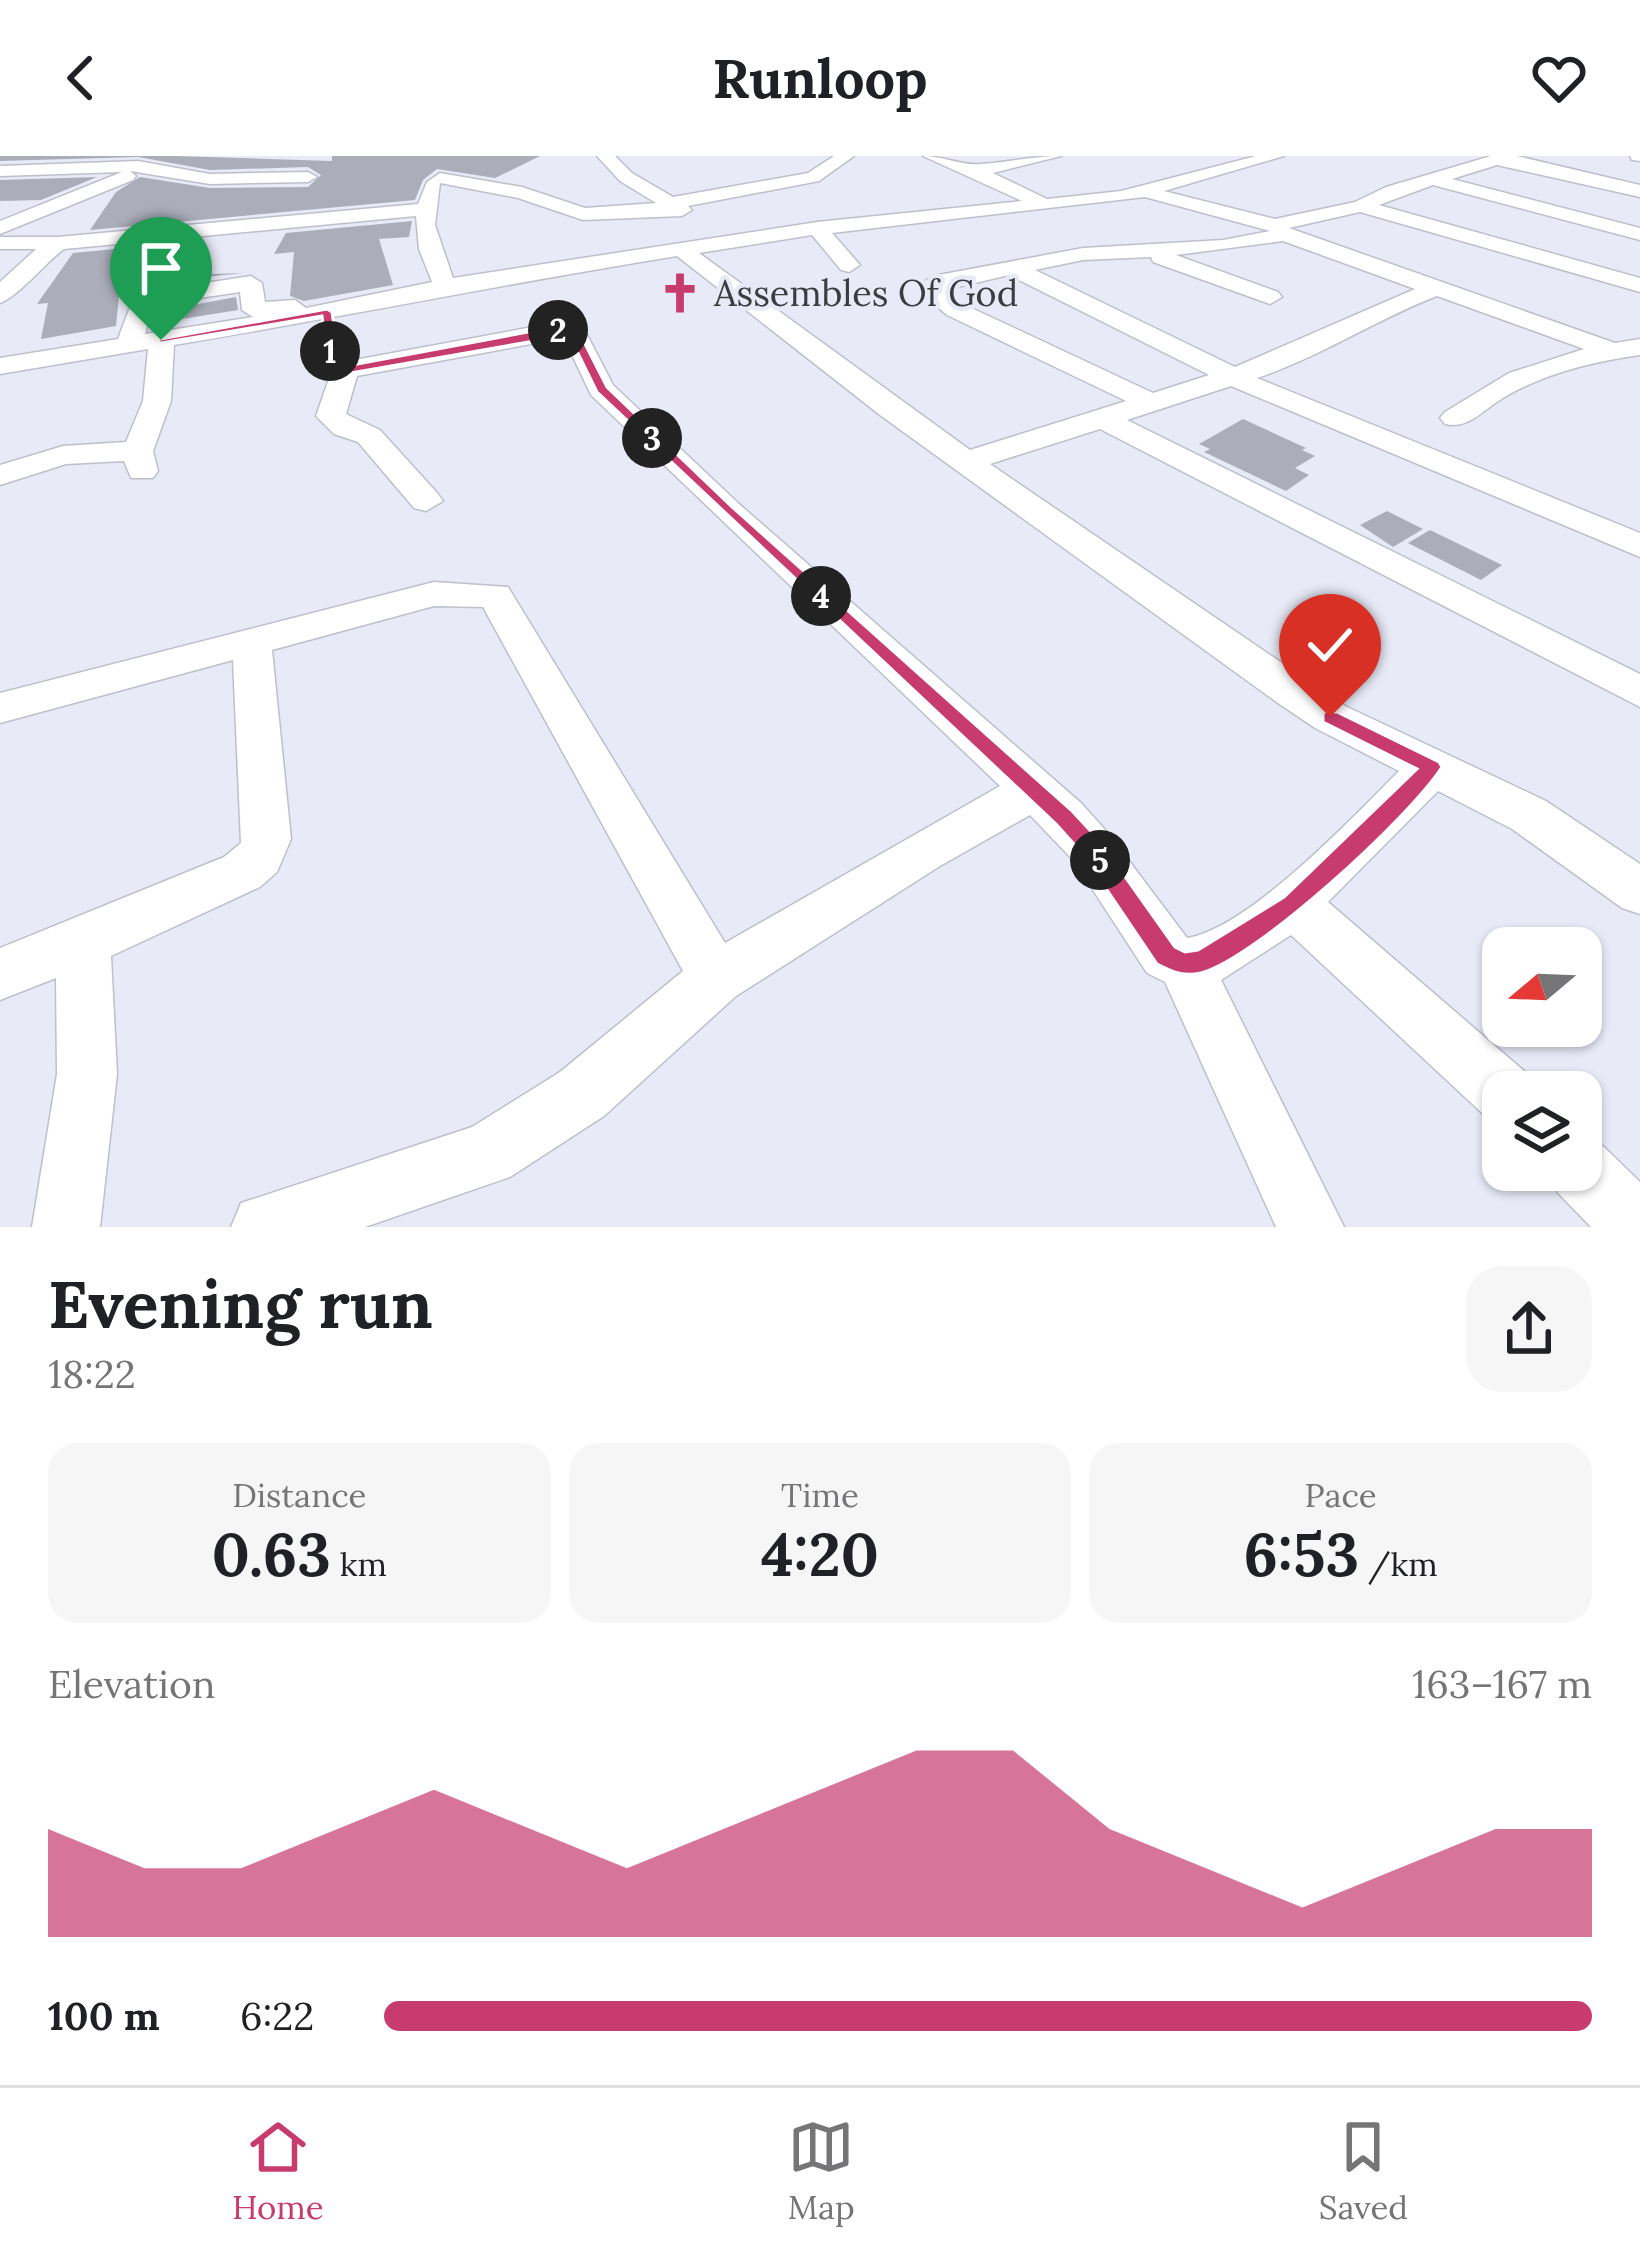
<!DOCTYPE html>
<html lang="en">
<head>
<meta charset="utf-8">
<style>
	:root { --surface:#fff; --page:#f6f6f6; --text:#202124; --muted:#757577; --line:#e0e0e0; --accent:#c73b6d }
	body { margin:0; font-family:Lora,serif; background:var(--page); color:var(--text); height:100vh; display:flex; flex-direction:column; font-size:45px; white-space:nowrap }
	* { box-sizing:border-box; margin:0 }
	p { font-size:39px; color:var(--muted) }
	.icon { flex:none; width:66px; height:66px; fill:none; stroke:currentColor; stroke-width:2; stroke-linecap:round; stroke-linejoin:round }
	.map { position:relative; height:1071px; overflow:hidden }
	.drawer { display:flex; flex-direction:column; background:var(--surface); flex:1 }
	.drawer>* { flex:none }
	.needle { width:78px; rotate:251deg }
	.controls { position:absolute; left:1482px; top:771px; display:grid; gap:24px }
	.controls a { display:grid; place-items:center; width:120px; height:120px; border-radius:24px; background:var(--surface); box-shadow:0 3px 9px #0004; font-size:60px }
	.pin { position:absolute; display:grid; place-items:center; width:102px; height:102px; color:#fff; margin:-123px -51px; border-radius:50% 50% 50% 0; rotate:-45deg; box-shadow:0 0 12px #0007 }
	.pin .icon { rotate:45deg }
	.km { position:absolute; width:60px; height:60px; margin:-30px; border-radius:50%; background:#222; color:#fff; font-size:33px; line-height:60px; text-align:center }
	.round { display:grid; place-items:center; flex:none; width:126px; height:126px; border-radius:36px; background:var(--page) }
	.headline { display:flex; align-items:center; justify-content:space-between; height:204px; padding:0 48px }
	h1 { font-size:66px; font-weight:700; line-height:90px }
	.stats { display:grid; grid-template-columns:repeat(3,1fr); gap:18px; height:204px; padding:12px 48px }
	.stats div { display:grid; align-content:center; border-radius:30px; background:var(--page); text-align:center }
	.stats b { font-size:60px; font-weight:700 }
	.stats small { font-size:33px; font-weight:400 }
	.stats p { font-size:33px }
	.chart { height:336px; padding:24px 48px }
	.chart p { display:flex; justify-content:space-between }
	.chart svg { width:100%; height:216px; margin-top:12px; fill:var(--accent); opacity:.7 }
	ul { padding:0 48px; list-style:none; font-size:39px }
	li { display:grid; grid-template-columns:192px 144px 1fr; align-items:center; height:90px }
	li i { height:30px; border-radius:15px; background:var(--accent) }
	header { display:flex; justify-content:space-between; align-items:center; height:156px; padding:0 48px; background:var(--surface); font-size:54px; font-weight:700 }
	.dock { display:flex; justify-content:space-around; align-items:center; height:168px; border-top:3px solid var(--line); background:var(--surface); font-size:33px; color:var(--muted) }
	.dock a { display:grid; justify-items:center; gap:6px }
	.dock .current { color:var(--accent) }
	.map>svg:first-child { display:block }
	.building { fill:#abadb9 }
	.lines { fill:none; stroke-linecap:round; stroke-linejoin:round }
	.minor-casing { stroke:#bdbfcb; stroke-width:3 }
	.minor { fill:#fff; fill-rule:evenodd }
	.route { fill:#c73b6d; stroke:#fff; stroke-width:3 }
	.labels { text-anchor:middle; dominant-baseline:central; stroke-width:9; stroke-linejoin:round; paint-order:stroke }
	.far-poi-label { font-size:36px; fill:#3b3c40; stroke:#e8ebf7; text-anchor:start }
</style>
</head>
<body>
<header><svg class="icon" aria-label="back" viewBox="0 0 24 24"><path d="M15 5l-7 7 7 7"/></svg>Runloop<svg class="icon" aria-label="heart" viewBox="0 0 24 24"><path d="M12 20l-8-8c-3-5 5-10 8-4 3-6 11-1 8 4z"/></svg></header>
<div class="map">
<svg width="1640" height="1071" viewBox="0 0 1640 1071">
	<rect width="100%" height="100%" fill="#e8ebf7"/>
	<!-- building -->
	<g class="building">
		<polygon points="0,0 175,0 332,5 332,0 540,0 495,22 437,13 423,24 415,44 90,74 116,36 140,21 210,32 308,31 321,19 308,11 210,14 138,1 0,5"/>
		<polygon points="97,21 41,44 0,45 0,24"/>
		<polygon points="412,65 409,81 379,83 393,129 304,145 290,140 294,96 274,98 286,77"/>
		<polygon points="198,85 179,119 243,117 120,130 116,170 41,183 48,147 37,148 73,97"/>
		<polygon points="236,141 238,154 182,163 183,152 161,155"/>
		<polygon points="1243,263 1306,292 1302,294 1315,300 1295,312 1309,319 1286,335 1204,296 1210,293 1199,288"/>
		<polygon points="1387,355 1423,373 1393,391 1360,369"/>
		<polygon points="1430,374 1502,409 1481,424 1408,387"/>
	</g>
	<g class="lines">
		<!-- minor casing -->
		<g class="minor-casing">
			<g id="minor">
				<path d="M597,0h18l17,17 41,24 135,-24 26,-17h20l-35,25 -131,25 4,4 -10,6 -99,4 -65,-22 -78,-15 -5,42 18,53 364,-56 205,-21 -99,-45c20,0 40,10 58,8 28,-2 53,-8 80,-8l-68,17 54,26 74,-8 135,-35h28l-120,35 111,28 80,-17 31,-15 105,-31h26l123,29v12l-143,-32 -45,14 188,49v12l-207,-55 -54,20 261,73v14l-280,-80 -71,16 326,115 25,-4v16c-48,7 -95,18 -137,43 -19,11 -35,32 -58,26l-5,-6 5,-6 64,-39 75,-24 -147,-53c-62,24 -117,61 -180,82l383,155v24l-409,-171 -104,34 513,254v33l-540,-278 -110,35 355,242 201,95 94,63v50l-18,-6 -110,-79 -74,-38 -110,111 196,169 9,21h-30v30l-21,-9 -191,-178 -70,45 123,247h-68l-111,-245 -18,-9 -73,-112 -44,-46 -90,51 -204,130 -132,120 -94,61 -145,50h-134l10,-24 231,-76 88,-55 123,-101 -200,-364 -49,-1 -162,44 19,189 -14,33 -17,15 -149,69 6,118 -17,153h-68l25,-153 -1,-96 -56,22v-52l224,-91 17,-14 -8,-183 -233,63v-30l434,-111 74,5 217,356 275,-157 -409,-391 -27,-57 -207,38 -11,38 34,16 58,64 5,7 -17,10 -12,-3 -56,-66 -24,-8 -18,-18 15,-43 -11,-10 1,-16h18l10,14 211,-39 23,5 30,58 126,119 342,299 27,30 79,105c62,-10 166,-121 212,-167l-84,-43 -37,-25 -398,-288 -203,-159c-168,27 -335,61 -503,89l-3,56 -18,50 5,20 -5,7h-22l-7,-17 -58,3 -66,21v-20l63,-19 63,-4 17,-41 5,-52 -148,25v-16l118,-19 15,-40 20,-8 98,-15 11,7 3,19 30,-2 11,8 126,-26 -13,-33 -3,-33 -352,33c-19,14 -45,47 -64,54v-21l36,-33h-36v-12h58l360,-33 9,-22 13,-9 82,14 63,21 71,-5 -36,-22zM1145,41l125,34 -47,9 -140,8 -150,28 -11,7 4,14 21,18 179,86 -156,49 -271,-197 113,-18 29,35 8,2 11,-7 -28,-32zM1283,85l132,48 -180,78 -200,-97 48,-10 68,-3 2,5 117,42 12,-7 -4,-5 -102,-37zM1009,119l200,100 -56,18 -188,-88 -20,-15zM240,136l2,18 11,7 -108,17 7,-26 7,-4z"/>
				<polygon points="1630,0 1640,0 1640,5 1632,4"/>
				<polygon points="138,5 210,18 308,16 317,21 308,26 210,28 130,15 136,20 133,24 0,78 0,65 122,16 0,20 0,10"/>
				<polygon points="1581,982 1604,991 1640,1026 1640,1071 1591,1071 1558,1037 1549,1014 1581,1014"/>
			</g>
		</g>
		<!-- minor -->
		<use href="#minor" class="minor"/>
	</g>
	<!-- route -->
	<path class="route" d="M327,153l5,3 7,49 8,5 213,-40 18,4 29,57 125,120 340,304 27,29 76,107 10,5 13,-2 86,-53 133,-128 -94,-47v-10h14l102,50 3,5c-32,50 -185,191 -241,206 -18,4 -28,-1 -44,-9l-75,-111 -26,-29 -459,-432 -28,-57 -224,39 -18,-11 -5,-47 -161,27 -6,-3z"/>
	<!-- icons -->
	<defs>
		<g id="church-bare" transform="scale(3.24)"><path d="M-1.2-6h2.4v3.5h3.3v2.4h-3.3V6h-2.4V-.1h-3.3v-2.4h3.3Z" fill="#c73b6d" stroke="#e8ebf7" stroke-width="2.5" paint-order="stroke"/></g>
	</defs>
	<g fill-rule="evenodd">
		<use href="#church-bare" x="680" y="137"/>
	</g>
	<g class="labels">
		<!-- far-poi labels -->
		<g class="far-poi-label">
			<text x="714" y="137">Assembles Of God</text>
		</g>
	</g>
</svg>
<div class="controls">
<a><svg class="needle" viewBox="-14 -14 28 28"><path d="M0-13l5 13h-10z" fill="#e53935"/><path d="M0 13l5-13h-10z" fill="#757577"/></svg></a>
<a><svg class="icon" aria-label="layers" viewBox="0 0 24 24"><path d="M12 4l9 5-9 5-9-5zM3 14l9 5 9-5"/></svg></a>
</div>
<div class="pin" style="left:161px;top:184px;background:#1e9e55"><svg class="icon" aria-label="arrive" viewBox="0 0 24 24"><path d="M6 21V4h12l-3 4 3 4H6"/></svg></div>
<div class="pin" style="left:1330px;top:561px;background:#d93025"><svg class="icon" aria-label="check" viewBox="0 0 24 24"><path d="M5 12l5 5 9-10"/></svg></div>
<b class="km" style="left:330px;top:195px">1</b>
<b class="km" style="left:558px;top:174px">2</b>
<b class="km" style="left:652px;top:282px">3</b>
<b class="km" style="left:821px;top:440px">4</b>
<b class="km" style="left:1100px;top:704px">5</b>
</div>
<section class="drawer">
<div class="headline"><div><h1>Evening run</h1><p>18:22</p></div><a class="round"><svg class="icon" aria-label="share" viewBox="0 0 24 24"><path d="M12 15V3M7 8l5-5 5 5M5 13v7h14v-7"/></svg></a></div>
<div class="stats">
<div><p>Distance</p><b>0.63<small> km</small></b></div>
<div><p>Time</p><b>4:20</b></div>
<div><p>Pace</p><b>6:53<small> /km</small></b></div>
</div>
<div class="chart"><p><span>Elevation</span>163–167 m</p>
<svg viewBox="0 0 160 44" preserveAspectRatio="none"><path d="M0 44V22L10 30L20 30L30 22L40 14L50 22L60 30L70 22L80 14L90 6L100 6L110 22L120 30L130 38L140 30L150 22L160 22V44z"/></svg>
</div>
<ul>
<li><b>100 m</b>6:22<i style="width:100%"></i></li>
</ul>
</section>
<nav class="dock">
<a class="current"><svg class="icon" aria-label="home" viewBox="0 0 24 24"><path d="M3 11l9-7 9 7M6 9v11h12V9"/></svg>Home</a>
<a><svg class="icon" aria-label="map" viewBox="0 0 24 24"><path d="M3 6l6-2 6 2 6-2v14l-6 2-6-2-6 2zM9 4v14M15 6v14"/></svg>Map</a>
<a><svg class="icon" aria-label="saved" viewBox="0 0 24 24"><path d="M7 4h10v16l-5-4-5 4z"/></svg>Saved</a>
</nav>
</body>
</html>
